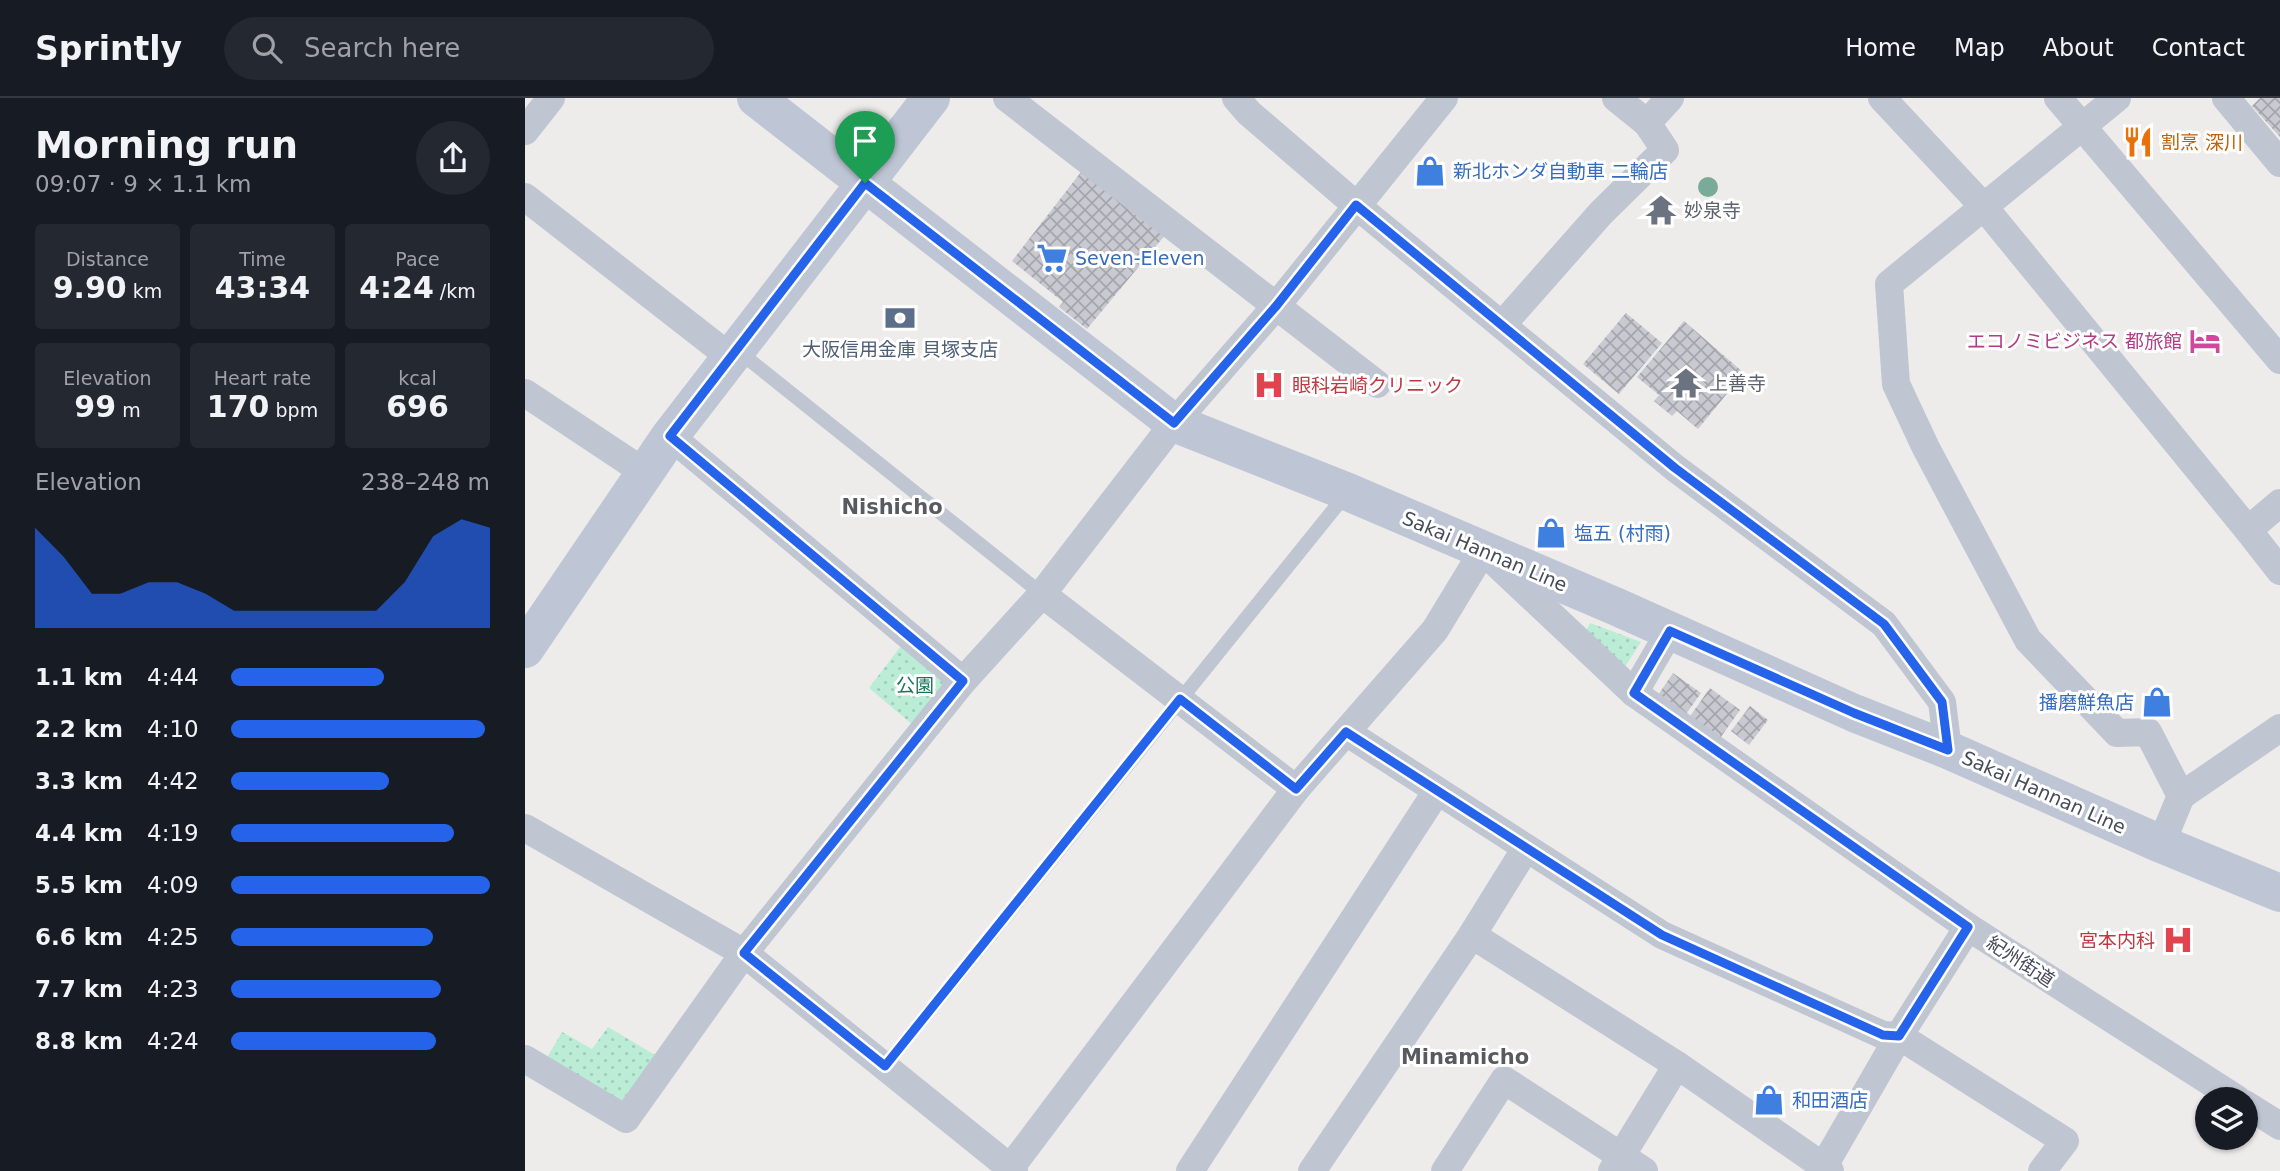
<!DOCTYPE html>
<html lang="en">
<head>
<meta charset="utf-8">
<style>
	:root { --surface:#171b24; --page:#242831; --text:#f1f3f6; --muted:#9ea1a6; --line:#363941; --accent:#2563eb }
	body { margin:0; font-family:"DejaVu Sans","Noto Sans JP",sans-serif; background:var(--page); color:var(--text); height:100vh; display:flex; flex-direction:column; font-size:26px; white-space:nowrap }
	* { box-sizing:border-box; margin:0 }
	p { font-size:23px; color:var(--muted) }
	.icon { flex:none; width:38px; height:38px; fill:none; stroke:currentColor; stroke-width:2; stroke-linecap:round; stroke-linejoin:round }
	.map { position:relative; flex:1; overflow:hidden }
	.panel { display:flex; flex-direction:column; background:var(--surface); width:525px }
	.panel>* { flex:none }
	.controls { position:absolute; left:1670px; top:989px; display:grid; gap:14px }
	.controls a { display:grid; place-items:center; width:63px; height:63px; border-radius:50%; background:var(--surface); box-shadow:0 2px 5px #0004; font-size:35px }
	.pin { position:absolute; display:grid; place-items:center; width:60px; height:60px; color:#fff; margin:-72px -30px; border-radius:50% 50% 50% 0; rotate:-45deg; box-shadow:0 0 7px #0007 }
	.pin .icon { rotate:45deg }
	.round { display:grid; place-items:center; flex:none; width:74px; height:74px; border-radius:37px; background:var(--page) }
	.headline { display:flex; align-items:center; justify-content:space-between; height:119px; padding:0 35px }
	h1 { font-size:38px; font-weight:700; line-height:52px }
	.metrics { display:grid; grid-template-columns:repeat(3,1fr); gap:10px; height:119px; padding:7px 35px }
	.metrics div { display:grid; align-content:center; border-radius:7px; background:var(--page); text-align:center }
	.metrics b { font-size:30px; font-weight:700 }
	.metrics small { font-size:19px; font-weight:400 }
	.metrics p { font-size:19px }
	.chart { height:196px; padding:14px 35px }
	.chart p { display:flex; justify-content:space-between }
	.chart svg { width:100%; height:126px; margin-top:7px; fill:var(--accent); opacity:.7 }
	ul { padding:0 35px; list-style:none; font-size:23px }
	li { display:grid; grid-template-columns:112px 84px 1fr; align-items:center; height:52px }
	li i { height:18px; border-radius:9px; background:var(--accent) }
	header { display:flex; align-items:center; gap:42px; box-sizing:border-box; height:98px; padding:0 35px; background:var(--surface); border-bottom:2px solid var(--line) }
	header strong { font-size:33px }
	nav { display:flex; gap:38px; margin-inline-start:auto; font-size:24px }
	.search { width:490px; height:63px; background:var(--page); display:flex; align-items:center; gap:18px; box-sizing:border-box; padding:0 24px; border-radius:38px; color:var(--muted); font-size:26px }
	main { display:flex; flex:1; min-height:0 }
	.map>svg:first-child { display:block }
	.green { fill:url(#green-dots) }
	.building { fill:url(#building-cross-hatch) }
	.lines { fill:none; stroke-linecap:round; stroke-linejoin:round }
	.lane { stroke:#bfc5d1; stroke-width:14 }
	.street { stroke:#bfc5d1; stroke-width:28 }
	.secondary { stroke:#bec5d4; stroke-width:38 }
	.tree { fill:#79ab9a }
	.route-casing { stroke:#fff; stroke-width:14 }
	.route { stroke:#2563eb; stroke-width:9 }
	.labels { text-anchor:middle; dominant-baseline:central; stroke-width:6; stroke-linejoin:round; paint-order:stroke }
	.food-label { font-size:19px; fill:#c56008; stroke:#fff; text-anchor:start }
	.shop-label { font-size:19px; fill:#366cbe; stroke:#fff; text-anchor:start }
	.worship-label { font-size:19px; fill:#5b616d; stroke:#fff; text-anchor:start }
	.hotel-label { font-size:19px; fill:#b23c85; stroke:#fff; text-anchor:end }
	.service-label { font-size:19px; fill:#4e5e75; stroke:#fff }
	.health-label { font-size:19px; fill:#be3a42; stroke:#fff; text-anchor:start }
	.street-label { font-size:19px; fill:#454b58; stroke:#fff }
	.park-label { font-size:19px; fill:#197558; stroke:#fff }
	.neighbourhood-label { font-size:21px; font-weight:bold; fill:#585a60; stroke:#fff }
</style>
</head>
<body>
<header>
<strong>Sprintly</strong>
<div class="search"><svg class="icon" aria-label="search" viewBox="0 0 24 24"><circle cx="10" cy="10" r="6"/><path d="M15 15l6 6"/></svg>Search here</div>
<nav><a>Home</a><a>Map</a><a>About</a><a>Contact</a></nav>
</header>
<main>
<section class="panel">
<div class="headline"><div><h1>Morning run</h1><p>09:07 · 9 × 1.1 km</p></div><a class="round"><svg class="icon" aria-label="share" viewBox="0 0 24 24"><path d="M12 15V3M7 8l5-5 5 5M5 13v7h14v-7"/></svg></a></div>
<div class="metrics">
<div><p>Distance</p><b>9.90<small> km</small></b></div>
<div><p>Time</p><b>43:34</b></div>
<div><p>Pace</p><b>4:24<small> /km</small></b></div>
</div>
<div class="metrics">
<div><p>Elevation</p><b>99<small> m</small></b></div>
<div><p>Heart rate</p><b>170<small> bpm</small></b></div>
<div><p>kcal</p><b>696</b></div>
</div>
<div class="chart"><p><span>Elevation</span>238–248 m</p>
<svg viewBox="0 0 160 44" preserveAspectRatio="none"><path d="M0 44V9L10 19L20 32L30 32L40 28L50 28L60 32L70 38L80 38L90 38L100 38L110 38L120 38L130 28L140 12L150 6L160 9V44z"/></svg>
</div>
<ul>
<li><b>1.1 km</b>4:44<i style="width:59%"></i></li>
<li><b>2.2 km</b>4:10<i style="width:98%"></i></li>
<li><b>3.3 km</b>4:42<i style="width:61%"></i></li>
<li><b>4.4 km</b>4:19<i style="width:86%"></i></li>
<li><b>5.5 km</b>4:09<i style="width:100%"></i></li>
<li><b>6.6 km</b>4:25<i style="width:78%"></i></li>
<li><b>7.7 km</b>4:23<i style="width:81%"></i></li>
<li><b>8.8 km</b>4:24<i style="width:79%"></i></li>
</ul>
</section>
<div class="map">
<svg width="1755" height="1073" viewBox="0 0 1755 1073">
	<defs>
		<pattern id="green-dots" width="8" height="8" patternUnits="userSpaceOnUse" patternTransform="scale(1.75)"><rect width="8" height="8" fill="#baecd6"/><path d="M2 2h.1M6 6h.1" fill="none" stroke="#a1ccba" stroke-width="1.8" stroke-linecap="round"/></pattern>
		<pattern id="building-cross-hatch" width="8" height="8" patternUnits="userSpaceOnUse" patternTransform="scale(1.75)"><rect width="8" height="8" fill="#c9c9d1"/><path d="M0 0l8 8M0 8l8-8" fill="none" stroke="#a5a5ac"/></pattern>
	</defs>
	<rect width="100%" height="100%" fill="#eeeceb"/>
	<!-- green -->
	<g class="green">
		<polygon points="1065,525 1116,544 1100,569 1059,537"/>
		<polygon points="382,540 436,584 395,633 344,590"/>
		<polygon points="83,929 135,960 101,1012 20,963 37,934 67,951"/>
	</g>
	<!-- building -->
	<g class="building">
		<polygon points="1735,0 1755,0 1755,39 1727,8"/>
		<polygon points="556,74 641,136 562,231 534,209 538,204 487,163"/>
		<polygon points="1101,215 1137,245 1094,296 1058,266"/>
		<polygon points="1159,223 1219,275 1173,331 1152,313 1147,318 1129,303 1134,297 1112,279"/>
		<polygon points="1148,575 1176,595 1159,619 1131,600"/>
		<polygon points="1185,590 1215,612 1193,643 1163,621"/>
		<polygon points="1225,608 1243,622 1224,647 1206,633"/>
	</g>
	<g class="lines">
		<!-- lane -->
		<g class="lane">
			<polyline points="212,252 517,496"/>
			<polyline points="360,968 822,395"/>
		</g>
		<!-- street -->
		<g class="street">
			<polyline points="482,0 852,286"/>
			<polyline points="711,0 724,15 831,107 1150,370 1359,526 1417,604 1423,652"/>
			<polyline points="1091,0 1122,25 1145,0"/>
			<polyline points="1357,0 1459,109 1723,432 1755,405"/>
			<polyline points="1533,0 1755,262"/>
			<polyline points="1592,0 1364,186 1371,286 1401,350 1503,542 1592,635 1623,634 1656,698 1636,746"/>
			<polyline points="1701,0 1755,65"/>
			<polyline points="0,33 26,0"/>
			<polyline points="0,99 205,259"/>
			<polyline points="977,227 1076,115 1140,52 1122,25"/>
			<polyline points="0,295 119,374"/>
			<polyline points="145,338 438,583"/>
			<polyline points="1723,432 1755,473"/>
			<polyline points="517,496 771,691 910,532 958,453 1109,595 1443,829 1712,1001"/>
			<polyline points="1109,595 1145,533"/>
			<polyline points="821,634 1137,837 1358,937 1374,938 1540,1043 1517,1073"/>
			<polyline points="1656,698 1755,630"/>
			<polyline points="0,730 219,855 489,1073"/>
			<polyline points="947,837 1001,750"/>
			<polyline points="0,961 101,1021 219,855 438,583 517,496 649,325 752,207 919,0"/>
			<polyline points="1720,1006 1755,1028"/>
			<polyline points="483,1073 771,691"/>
			<polyline points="665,1073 912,693"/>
			<polyline points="787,1073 947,837 1152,967 1305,1073"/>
			<polyline points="920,1073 979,982 1119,1073"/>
			<polyline points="1087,1073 1152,967"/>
			<polyline points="1296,1073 1374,938 1443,829"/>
		</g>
		<!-- secondary -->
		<g class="secondary">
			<polyline points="231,0 649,325 823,394 1092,509 1329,615 1423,652 1636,746 1755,795"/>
			<polyline points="0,551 145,338 406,0"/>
		</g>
	</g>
	<!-- trees -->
	<circle class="tree" cx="1183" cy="89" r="10"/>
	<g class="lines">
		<!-- route casing -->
		<g class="route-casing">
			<polygon id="route" points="340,85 649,325 752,207 831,107 1150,370 1359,526 1417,604 1423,652 1329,615 1145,533 1109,595 1443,829 1374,938 1358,937 1137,837 821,634 771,691 655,601 360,968 219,855 438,583 145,338"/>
		</g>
		<!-- route -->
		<use href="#route" class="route"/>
	</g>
	<!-- icons -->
	<defs>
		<g id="restaurant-bare" transform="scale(2.415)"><path d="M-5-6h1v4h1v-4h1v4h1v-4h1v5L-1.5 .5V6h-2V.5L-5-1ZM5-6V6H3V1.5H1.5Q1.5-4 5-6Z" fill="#e8710a" stroke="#fff" stroke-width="2.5" paint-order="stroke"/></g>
		<g id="shop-bare" transform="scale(2.415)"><path d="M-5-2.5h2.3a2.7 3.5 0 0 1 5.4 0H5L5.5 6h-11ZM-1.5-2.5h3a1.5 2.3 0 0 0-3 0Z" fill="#3f7fe0" stroke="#fff" stroke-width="2.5" paint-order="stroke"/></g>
		<g id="temple-bare" transform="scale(2.415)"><path d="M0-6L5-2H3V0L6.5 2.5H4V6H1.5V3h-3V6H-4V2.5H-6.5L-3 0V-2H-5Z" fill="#6b7280" stroke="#fff" stroke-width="2.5" paint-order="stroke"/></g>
		<g id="supermarket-bare" transform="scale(2.415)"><path d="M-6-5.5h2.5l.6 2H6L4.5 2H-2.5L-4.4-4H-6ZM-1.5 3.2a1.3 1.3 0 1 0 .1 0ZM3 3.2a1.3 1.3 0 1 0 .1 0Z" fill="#3f7fe0" stroke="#fff" stroke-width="2.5" paint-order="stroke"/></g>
		<g id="bank-bare" transform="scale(2.415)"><path d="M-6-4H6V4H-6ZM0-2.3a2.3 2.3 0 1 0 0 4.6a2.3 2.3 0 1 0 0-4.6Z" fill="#5c6f8a" stroke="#fff" stroke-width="2.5" paint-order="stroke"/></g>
		<g id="hotel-bare" transform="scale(2.415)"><path d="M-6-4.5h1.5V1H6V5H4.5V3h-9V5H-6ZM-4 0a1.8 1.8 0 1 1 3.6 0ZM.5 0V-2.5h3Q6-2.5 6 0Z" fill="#d1479c" stroke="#fff" stroke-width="2.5" paint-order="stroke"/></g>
		<g id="hospital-bare" transform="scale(2.415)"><path d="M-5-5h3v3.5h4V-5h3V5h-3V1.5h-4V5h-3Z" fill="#e0444e" stroke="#fff" stroke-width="2.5" paint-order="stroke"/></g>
	</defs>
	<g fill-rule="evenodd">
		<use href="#restaurant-bare" x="1613" y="44"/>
		<use href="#shop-bare" x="905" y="73"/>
		<use href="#temple-bare" x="1136" y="112"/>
		<use href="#supermarket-bare" x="527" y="160"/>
		<use href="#bank-bare" x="375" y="220"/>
		<use href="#hotel-bare" x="1680" y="243"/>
		<use href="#temple-bare" x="1161" y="285"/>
		<use href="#hospital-bare" x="744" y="287"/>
		<use href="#shop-bare" x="1026" y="435"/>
		<use href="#shop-bare" x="1632" y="604"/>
		<use href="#hospital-bare" x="1653" y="842"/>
		<use href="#shop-bare" x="1244" y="1002"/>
	</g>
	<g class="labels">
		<!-- food labels -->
		<g class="food-label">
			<text x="1636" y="44">割烹 深川</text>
		</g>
		<!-- shop labels -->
		<g class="shop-label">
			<text x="928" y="73">新北ホンダ自動車 二輪店</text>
			<text x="550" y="160">Seven-Eleven</text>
			<text x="1049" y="435">塩五 (村雨)</text>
			<text x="1609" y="604" text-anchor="end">播磨鮮魚店</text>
			<text x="1267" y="1002">和田酒店</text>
		</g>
		<!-- worship labels -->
		<g class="worship-label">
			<text x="1159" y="112">妙泉寺</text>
			<text x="1184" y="285">上善寺</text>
		</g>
		<!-- hotel labels -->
		<g class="hotel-label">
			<text x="1657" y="243">エコノミビジネス 都旅館</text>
		</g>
		<!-- service labels -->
		<g class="service-label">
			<text x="375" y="251">大阪信用金庫 貝塚支店</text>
		</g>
		<!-- health labels -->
		<g class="health-label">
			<text x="767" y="287">眼科岩崎クリニック</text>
			<text x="1630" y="842" text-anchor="end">宮本内科</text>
		</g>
		<!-- street labels -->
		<g class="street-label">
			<text transform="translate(960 453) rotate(23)">Sakai Hannan Line</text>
			<text transform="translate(1519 694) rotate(24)">Sakai Hannan Line</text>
			<text transform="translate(1496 863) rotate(33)">紀州街道</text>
		</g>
		<!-- park labels -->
		<g class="park-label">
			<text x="390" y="587">公園</text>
		</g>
		<!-- neighbourhood labels -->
		<g class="neighbourhood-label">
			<text x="367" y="409">Nishicho</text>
			<text x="940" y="959">Minamicho</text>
		</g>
	</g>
</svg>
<div class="controls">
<a><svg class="icon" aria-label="layers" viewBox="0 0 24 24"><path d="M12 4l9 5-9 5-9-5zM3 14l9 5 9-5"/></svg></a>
</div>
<div class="pin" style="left:340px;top:85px;background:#1e9e55"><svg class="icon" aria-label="arrive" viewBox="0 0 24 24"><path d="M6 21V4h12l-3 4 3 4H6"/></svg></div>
</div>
</main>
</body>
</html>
